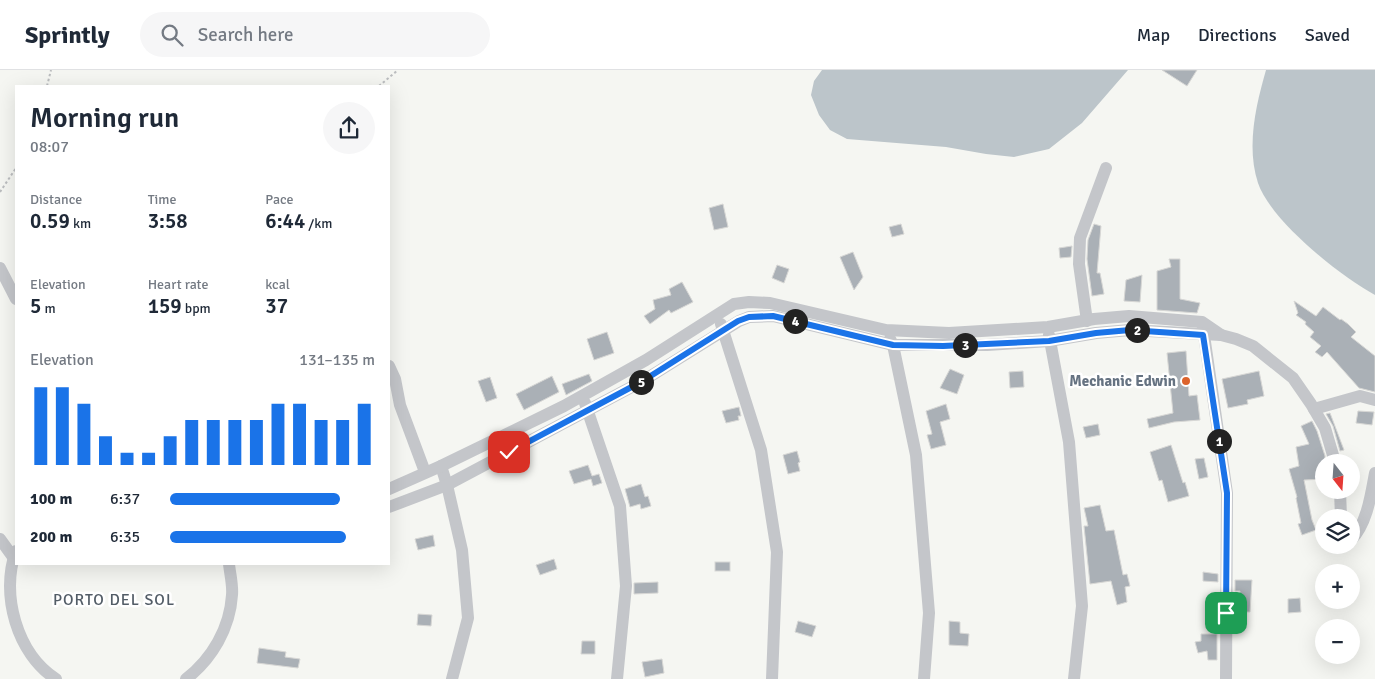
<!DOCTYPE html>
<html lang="en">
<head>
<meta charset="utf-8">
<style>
	:root { --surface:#fff; --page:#f6f6f7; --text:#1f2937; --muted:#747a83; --line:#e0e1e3; --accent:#1a73e8 }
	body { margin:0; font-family:Signika,sans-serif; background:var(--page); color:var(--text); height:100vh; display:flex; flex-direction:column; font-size:19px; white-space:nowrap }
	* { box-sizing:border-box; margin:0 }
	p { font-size:16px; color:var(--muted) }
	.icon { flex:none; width:28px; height:28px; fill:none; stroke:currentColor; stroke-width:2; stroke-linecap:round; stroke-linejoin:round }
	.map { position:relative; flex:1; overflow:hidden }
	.drawer { position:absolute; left:15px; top:15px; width:375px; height:480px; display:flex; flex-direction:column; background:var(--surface); border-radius:0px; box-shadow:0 5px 20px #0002 }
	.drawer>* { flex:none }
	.needle { width:32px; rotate:163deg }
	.fabs { position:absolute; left:1315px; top:384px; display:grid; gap:10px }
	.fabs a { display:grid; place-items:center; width:45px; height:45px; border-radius:50%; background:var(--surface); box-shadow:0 5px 20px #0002; font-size:25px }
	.pin { position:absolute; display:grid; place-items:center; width:42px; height:42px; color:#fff; margin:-21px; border-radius:10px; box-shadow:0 2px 8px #0006 }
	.km { position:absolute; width:25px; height:25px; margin:-12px; border-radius:50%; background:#222; color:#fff; font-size:14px; line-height:25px; text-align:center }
	.round { display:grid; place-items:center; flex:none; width:52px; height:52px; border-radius:26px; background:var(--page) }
	.overview { display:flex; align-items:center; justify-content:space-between; height:85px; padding:0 15px }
	h1 { font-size:28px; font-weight:600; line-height:38px }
	.metrics { display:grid; grid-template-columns:repeat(3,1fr); gap:8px; height:85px; padding:5px 15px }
	.metrics div { display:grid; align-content:center }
	.metrics b { font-size:21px; font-weight:600 }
	.metrics small { font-size:14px; font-weight:400 }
	.metrics p { font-size:14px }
	.chart { height:140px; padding:10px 15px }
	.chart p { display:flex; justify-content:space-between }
	.chart svg { width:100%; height:90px; margin-top:5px; stroke:var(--accent); stroke-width:6 }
	ul { padding:0 15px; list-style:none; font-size:16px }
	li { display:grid; grid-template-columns:80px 60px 1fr; align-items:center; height:38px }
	li i { height:12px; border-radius:6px; background:var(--accent) }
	header { display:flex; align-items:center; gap:30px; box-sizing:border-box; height:70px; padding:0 25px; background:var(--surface); border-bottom:1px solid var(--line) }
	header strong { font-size:24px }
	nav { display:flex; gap:28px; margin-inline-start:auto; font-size:18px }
	.search { width:350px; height:45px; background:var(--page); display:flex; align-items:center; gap:12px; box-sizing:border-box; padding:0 18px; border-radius:28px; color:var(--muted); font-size:19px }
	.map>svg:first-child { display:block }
	.water { fill:#bcc5ca }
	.building { fill:#aab0b6; stroke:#d7d7d5 }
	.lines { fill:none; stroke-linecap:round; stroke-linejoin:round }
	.path { stroke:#bbbdbf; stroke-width:2; stroke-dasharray:2.5 2.5; stroke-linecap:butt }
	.street { stroke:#c4c6ca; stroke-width:12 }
	.route-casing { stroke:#fff; stroke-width:10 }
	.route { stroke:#1a73e8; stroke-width:6 }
	.poi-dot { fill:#dc632c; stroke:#fff; stroke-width:2 }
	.labels { text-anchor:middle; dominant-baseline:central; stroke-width:5; stroke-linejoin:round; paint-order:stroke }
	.poi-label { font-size:15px; font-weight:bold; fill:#667382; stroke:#fff; text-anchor:end }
	.neighbourhood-label { font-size:16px; letter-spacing:1px; fill:#535d67; stroke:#fff }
</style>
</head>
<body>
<header>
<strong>Sprintly</strong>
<div class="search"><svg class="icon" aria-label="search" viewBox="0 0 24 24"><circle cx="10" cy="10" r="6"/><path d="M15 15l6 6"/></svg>Search here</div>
<nav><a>Map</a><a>Directions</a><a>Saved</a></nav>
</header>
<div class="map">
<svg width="1375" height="609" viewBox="0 0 1375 609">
	<rect width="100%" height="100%" fill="#f5f6f2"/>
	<!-- water -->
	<g class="water">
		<polygon points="822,0 1128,0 1082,53 1049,79 1014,87 986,84 946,77 847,69 830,60 819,45 811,25 814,11"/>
		<path d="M1266,0h109v225c-35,-19 -104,-74 -117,-112 -12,-37 -2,-78 8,-113z"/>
	</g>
	<!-- building -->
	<g class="building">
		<polygon points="1162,0 1197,0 1187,16"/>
		<polygon points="723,134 728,157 714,160 709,138"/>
		<polygon points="901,154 904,164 892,167 889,157"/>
		<polygon points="1094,154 1101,156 1097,203 1100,203 1104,224 1092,226 1087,189 1088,170"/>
		<polygon points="1072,176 1071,187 1060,188 1059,178"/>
		<polygon points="853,182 863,207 854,220 840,187"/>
		<polygon points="1169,189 1180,189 1180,229 1200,233 1197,243 1157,240 1157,201 1171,197"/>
		<polygon points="777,195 789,199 784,213 772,208"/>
		<polygon points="1142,205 1140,232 1124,231 1126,210"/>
		<polygon points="682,212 693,232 671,243 669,240 650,254 644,246 655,239 653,230 671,225 669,219"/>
		<polygon points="1294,231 1316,246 1323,237 1340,250 1341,249 1348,254 1356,262 1351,267 1375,286 1375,322 1359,318 1327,282 1322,287 1315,282 1321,276 1310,267 1314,262 1305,254 1306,252 1296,245 1298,243"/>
		<polygon points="607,262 614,283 594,290 587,269"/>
		<polygon points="1186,281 1189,326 1197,325 1200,350 1174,352 1149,358 1147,349 1173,343 1167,283"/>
		<polygon points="950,299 964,305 957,324 940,318"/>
		<polygon points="1023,301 1024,317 1010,318 1009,302"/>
		<polygon points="1259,301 1264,326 1247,330 1248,334 1228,338 1222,309"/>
		<polygon points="589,304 592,311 566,325 562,314"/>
		<polygon points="552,306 559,322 524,340 516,324"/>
		<polygon points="490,307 497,328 486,332 478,311"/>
		<polygon points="946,334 950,349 940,352 946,375 931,379 927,365 932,364 926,341"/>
		<polygon points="739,337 741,346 738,346 739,350 726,353 722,341"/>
		<polygon points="1358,341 1374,342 1372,355 1356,353"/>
		<polygon points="1330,343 1344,380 1340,381 1333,356 1326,344"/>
		<polygon points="1312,351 1317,361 1325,386 1324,409 1304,410 1312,450 1316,460 1302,465 1298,454 1301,453 1296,428 1297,427 1289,399 1299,396 1296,377 1309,374 1301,356"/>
		<polygon points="1098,354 1100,365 1086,368 1083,357"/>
		<polygon points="1171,375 1183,413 1185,412 1189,426 1168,432 1162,410 1159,411 1150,382"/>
		<polygon points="797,381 800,392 798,393 800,401 788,404 783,385"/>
		<polygon points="1204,388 1208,407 1199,409 1195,389"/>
		<polygon points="588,395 592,406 599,404 602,413 593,416 591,409 574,414 569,401"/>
		<polygon points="641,414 645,427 648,426 651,436 641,439 640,434 630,437 625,419"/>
		<polygon points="1100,435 1106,461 1114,460 1123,505 1127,504 1130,516 1125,517 1127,532 1117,535 1111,511 1090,514 1084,456 1088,456 1084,438"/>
		<polygon points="433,465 435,476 418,480 415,469"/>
		<polygon points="554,489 557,499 540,505 536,495"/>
		<rect x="715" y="492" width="15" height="9"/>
		<polygon points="1203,502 1218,504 1218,512 1203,511"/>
		<polygon points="1235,510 1252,510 1250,542 1240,542 1240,521 1235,521"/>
		<polygon points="658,512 658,523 634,524 634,513"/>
		<polygon points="1300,528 1301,542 1288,543 1288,529"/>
		<polygon points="418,544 432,545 431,556 417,555"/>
		<polygon points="798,551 816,556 812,567 795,562"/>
		<polygon points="949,551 960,552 960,563 969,564 968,576 949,575"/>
		<polygon points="1201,564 1217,564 1217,590 1208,590 1207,581 1198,583 1195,572 1201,571"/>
		<polygon points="582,571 595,571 595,584 581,584"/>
		<polygon points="259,578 286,582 285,587 300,589 298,598 257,593"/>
		<polygon points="662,589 664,603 645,607 642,592"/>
	</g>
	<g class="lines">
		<!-- path -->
		<g class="path">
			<polyline points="47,16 51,0"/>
			<polyline points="379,16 398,0"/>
			<polyline points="0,122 16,98"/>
		</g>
		<!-- street -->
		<g class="street">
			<polyline points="0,198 16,229"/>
			<polyline points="1087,251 1079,194 1080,168 1106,98"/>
			<polyline points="721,254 761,380 777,482 772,609"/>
			<polyline points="1203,258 1227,423 1226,609"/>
			<polyline points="1049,265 1069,372 1082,536 1074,609"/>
			<polyline points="890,269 893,275 916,385 929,543 924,609"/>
			<polyline points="389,296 395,309 400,335 425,402"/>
			<polyline points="585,333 620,436 626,516 617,609"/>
			<polyline points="1314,339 1360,326 1375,330"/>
			<polyline points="441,396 447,415 462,480 468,548 452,609"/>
			<polyline points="389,419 441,396 564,336 646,290 734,234 749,232 770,233 886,260 949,263 1048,257 1094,249 1129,246 1202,252 1221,265"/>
			<polyline points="1340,420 1341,448"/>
			<polyline points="389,437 447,415 641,312 739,251 749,247 773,246 893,275 987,275 1049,271 1096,263 1130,260 1221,265 1236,269 1253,276 1293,308 1311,334 1325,358 1335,392"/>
			<polyline points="0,469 13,487"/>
			<path d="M1351,470c16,-16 20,-45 24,-67"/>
			<path d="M16,481c-16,43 1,103 40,128"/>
			<path d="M186,609c26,-20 44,-51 46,-84 1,-10 -2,-21 -3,-31"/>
		</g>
	</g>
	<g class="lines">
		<!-- route casing -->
		<g class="route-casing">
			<polyline id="route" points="509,382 641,312 738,251 749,247 773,246 893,275 943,276 1049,271 1096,263 1130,260 1203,265 1227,423 1226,543"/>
		</g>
		<!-- route -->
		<use href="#route" class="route"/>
	</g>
	<!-- markers -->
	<circle class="poi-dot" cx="1186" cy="311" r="5"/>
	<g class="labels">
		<!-- poi labels -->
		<g class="poi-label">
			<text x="1176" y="311">Mechanic Edwin</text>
		</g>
		<!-- neighbourhood labels -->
		<g class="neighbourhood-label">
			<text x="114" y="530">PORTO DEL SOL</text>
		</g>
	</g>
</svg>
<div class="fabs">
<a><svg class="needle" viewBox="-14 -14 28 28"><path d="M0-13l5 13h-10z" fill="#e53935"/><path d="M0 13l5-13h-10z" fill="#747a83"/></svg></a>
<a><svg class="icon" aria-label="layers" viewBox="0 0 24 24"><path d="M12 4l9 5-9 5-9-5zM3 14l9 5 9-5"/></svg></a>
<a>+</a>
<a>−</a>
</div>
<div class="pin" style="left:1226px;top:543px;background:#1e9e55"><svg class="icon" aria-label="arrive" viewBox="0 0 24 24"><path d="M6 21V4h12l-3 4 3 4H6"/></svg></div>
<div class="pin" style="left:509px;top:382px;background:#d93025"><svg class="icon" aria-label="check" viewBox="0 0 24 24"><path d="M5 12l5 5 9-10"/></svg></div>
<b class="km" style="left:1219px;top:371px">1</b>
<b class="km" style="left:1137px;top:260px">2</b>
<b class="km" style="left:965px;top:275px">3</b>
<b class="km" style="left:795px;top:251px">4</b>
<b class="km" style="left:641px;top:312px">5</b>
<section class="drawer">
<div class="overview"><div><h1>Morning run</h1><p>08:07</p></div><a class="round"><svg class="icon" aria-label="share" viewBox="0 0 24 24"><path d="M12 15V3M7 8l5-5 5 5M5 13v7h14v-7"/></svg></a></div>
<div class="metrics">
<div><p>Distance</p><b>0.59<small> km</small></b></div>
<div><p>Time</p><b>3:58</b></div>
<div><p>Pace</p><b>6:44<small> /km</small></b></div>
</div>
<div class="metrics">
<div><p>Elevation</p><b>5<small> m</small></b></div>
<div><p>Heart rate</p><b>159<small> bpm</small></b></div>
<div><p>kcal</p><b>37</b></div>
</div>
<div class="chart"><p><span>Elevation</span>131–135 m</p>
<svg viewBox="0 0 160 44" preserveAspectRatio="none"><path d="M5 44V6M15 44V6M25 44V14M35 44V30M45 44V38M55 44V38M65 44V30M75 44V22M85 44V22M95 44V22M105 44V22M115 44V14M125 44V14M135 44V22M145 44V22M155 44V14"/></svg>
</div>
<ul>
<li><b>100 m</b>6:37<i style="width:83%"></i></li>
<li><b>200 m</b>6:35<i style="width:86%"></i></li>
</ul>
</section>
</div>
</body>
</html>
